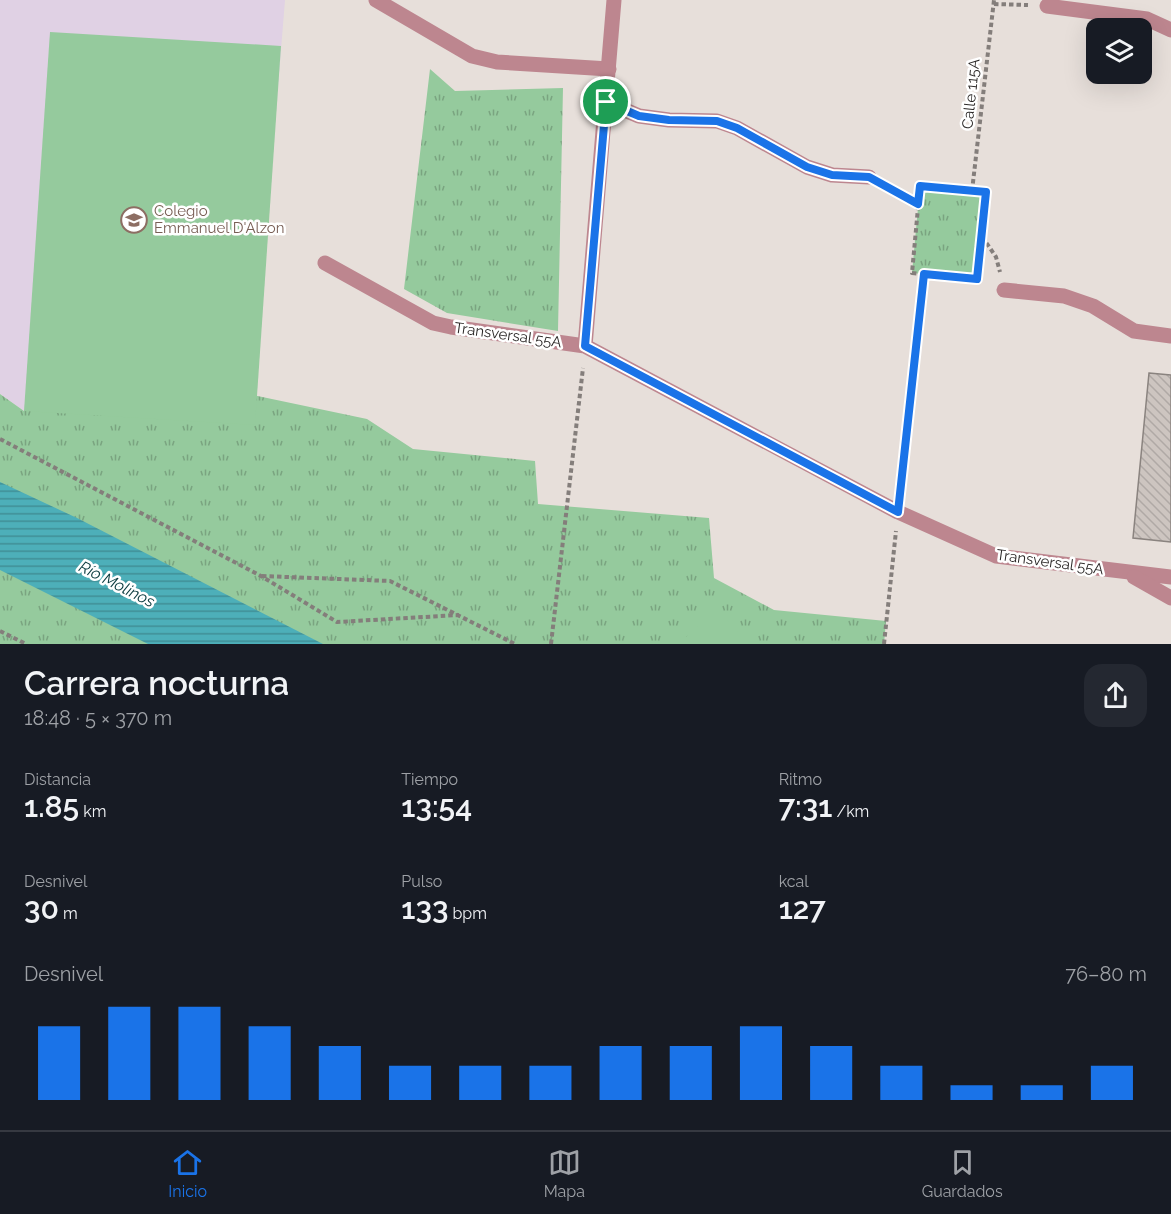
<!DOCTYPE html>
<html lang="es">
<head>
<meta charset="utf-8">
<style>
	:root { --surface:#171b24; --page:#242831; --text:#f1f3f6; --muted:#9ea1a6; --line:#363941; --accent:#1a73e8 }
	body { margin:0; font-family:Raleway,sans-serif; background:var(--page); color:var(--text); height:100vh; display:flex; flex-direction:column; font-size:22px; white-space:nowrap }
	* { box-sizing:border-box; margin:0 }
	p { font-size:20px; color:var(--muted) }
	.icon { flex:none; width:33px; height:33px; fill:none; stroke:currentColor; stroke-width:2; stroke-linecap:round; stroke-linejoin:round }
	.map { position:relative; height:644px; overflow:hidden }
	.sheet { display:flex; flex-direction:column; background:var(--surface); flex:1 }
	.sheet>* { flex:none }
	.tools { position:absolute; left:1086px; top:18px; display:grid; gap:12px }
	.tools a { display:grid; place-items:center; width:66px; height:66px; border-radius:12px; background:var(--surface); box-shadow:0 6px 24px #0002; font-size:30px }
	.pin { position:absolute; display:grid; place-items:center; width:51px; height:51px; color:#fff; margin:-26px; border:3px solid #fff; border-radius:50%; box-shadow:0 2px 6px #0007 }
	.round { display:grid; place-items:center; flex:none; width:63px; height:63px; border-radius:18px; background:var(--page) }
	.head { display:flex; align-items:center; justify-content:space-between; height:102px; padding:0 24px }
	h1 { font-size:33px; font-weight:600; line-height:45px }
	.metrics { display:grid; grid-template-columns:repeat(3,1fr); gap:9px; height:102px; padding:6px 24px }
	.metrics div { display:grid; align-content:center }
	.metrics b { font-size:30px; font-weight:600 }
	.metrics small { font-size:16px; font-weight:400 }
	.metrics p { font-size:16px }
	.chart { height:168px; padding:12px 24px }
	.chart p { display:flex; justify-content:space-between }
	.chart svg { width:100%; height:108px; margin-top:6px; stroke:var(--accent); stroke-width:6 }
	.tabs { display:flex; justify-content:space-around; align-items:center; height:84px; border-top:2px solid var(--line); background:var(--surface); font-size:16px; color:var(--muted) }
	.tabs a { display:grid; justify-items:center; gap:3px }
	.tabs .selected { color:var(--accent) }
	.map>svg:first-child { display:block }
	.education { fill:#e0d1e4 }
	.park { fill:url(#park-tufts) }
	.garden { fill:#95ca9d }
	.water { fill:url(#water-rules) }
	.building { fill:url(#building-back-hatch); stroke:#8a837f; stroke-width:1.5 }
	.lines { fill:none; stroke-linecap:round; stroke-linejoin:round }
	.path { stroke:#847e7b; stroke-width:4; stroke-dasharray:4.5 3; stroke-linecap:butt }
	.minor { stroke:#bd868f; stroke-width:15 }
	.route-casing { stroke:#fff; stroke-width:12 }
	.route { stroke:#1a73e8; stroke-width:8 }
	.labels { text-anchor:middle; dominant-baseline:central; stroke-width:5; stroke-linejoin:round; paint-order:stroke }
	.street-label { font-size:15px; fill:#2a2726; stroke:#fff }
	.education-label { font-size:15px; fill:#785e54; stroke:#fff; text-anchor:start }
	.water-label { font-size:16px; font-style:italic; fill:#06373b; stroke:#fff }
</style>
</head>
<body>
<div class="map">
<svg width="1171" height="644" viewBox="0 0 1171 644">
	<defs>
		<pattern id="park-tufts" width="24" height="20" patternUnits="userSpaceOnUse" patternTransform="scale(1.5)"><rect width="24" height="20" fill="#95ca9d"/><path d="M3 7l-1-3M5 7V3M7 7l1-3M15 17l-1-3M17 17v-4M19 17l1-3" fill="none" stroke="#7aa480"/></pattern>
		<pattern id="water-rules" width="6" height="5" patternUnits="userSpaceOnUse" patternTransform="scale(1.5)"><rect width="6" height="5" fill="#4dafb9"/><path d="M0 2.5h6" fill="none" stroke="#408e96"/></pattern>
		<pattern id="building-back-hatch" width="6" height="6" patternUnits="userSpaceOnUse" patternTransform="scale(1.5)"><rect width="6" height="6" fill="#cdc5c0"/><path d="M-1 5l2 2M0 0l6 6M5-1l2 2" fill="none" stroke="#b0a9a5"/></pattern>
	</defs>
	<rect width="100%" height="100%" fill="#e7dfda"/>
	<!-- education -->
	<polygon class="education" points="0,0 285,0 253,395 24,411 0,394"/>
	<!-- park -->
	<g class="park">
		<polygon points="430,69 455,91 563,88 558,331 447,313 404,289"/>
		<polygon points="920,186 985,192 977,279 912,273"/>
		<polygon points="0,394 24,411 253,395 367,419 413,449 535,461 538,504 709,518 714,578 774,610 886,621 884,644 0,644"/>
	</g>
	<!-- garden -->
	<g class="garden">
		<polygon points="50,32 281,46 255,425 24,411"/>
		<polygon points="717,609 749,644 678,644"/>
	</g>
	<!-- water -->
	<polygon class="water" points="0,482 77,518 323,644 148,644 0,570"/>
	<!-- building -->
	<polygon class="building" points="1149,373 1171,375 1171,542 1133,538"/>
	<g class="lines">
		<!-- path -->
		<g class="path">
			<polyline points="994,4 1028,5"/>
			<polyline points="885,186 918,204"/>
			<polyline points="972,191 994,0"/>
			<polyline points="981,235 977,279 912,273 920,186 985,192 981,235 996,257 1000,272"/>
			<polyline points="0,439 261,576 337,622 459,615"/>
			<polyline points="900,491 924,274"/>
			<polyline points="262,576 390,581 515,644"/>
			<polyline points="0,631 26,644"/>
			<polyline points="551,644 583,368"/>
			<polyline points="884,644 896,531"/>
		</g>
		<!-- minor -->
		<g class="minor">
			<polyline points="376,0 472,56 497,62 609,69"/>
			<polyline points="1047,6 1147,19 1171,30"/>
			<polyline points="606,102 639,116 669,120 717,121 737,128 807,167 832,175 869,177"/>
			<polyline points="325,263 433,323 451,327 585,346 898,512 996,556 1171,577"/>
			<polyline points="1004,290 1064,296 1093,306 1134,331 1171,336"/>
			<polyline points="585,346 614,0"/>
			<polyline points="1134,577 1171,598"/>
		</g>
	</g>
	<g class="lines">
		<!-- route casing -->
		<g class="route-casing">
			<polygon id="route" points="606,102 639,116 669,120 717,121 737,128 807,167 832,175 869,177 918,204 920,186 986,192 977,279 924,274 898,512 585,346"/>
		</g>
		<!-- route -->
		<use href="#route" class="route"/>
	</g>
	<!-- icons -->
	<defs>
		<g id="school-ring" transform="scale(1.35)"><circle r="9.5" fill="#fff" stroke="#8d6e63" stroke-width="1.5"/><path d="M0-5L7-2L0 1L-7-2ZM-4 1L0 2.5L4 1V4Q0 6-4 4Z" fill="#8d6e63"/></g>
	</defs>
	<g fill-rule="evenodd">
		<use href="#school-ring" x="134" y="220"/>
	</g>
	<g class="labels">
		<!-- street labels -->
		<g class="street-label">
			<text transform="translate(971 94) rotate(-84)">Calle 115A</text>
			<text transform="translate(508 335) rotate(8)">Transversal 55A</text>
			<text transform="translate(1050 562) rotate(8)">Transversal 55A</text>
		</g>
		<!-- education labels -->
		<g class="education-label">
			<text x="154" y="211">Colegio<tspan x="154" dy="17">Emmanuel D'Alzon</tspan></text>
		</g>
		<!-- water labels -->
		<g class="water-label">
			<text transform="translate(117 584) rotate(27)">Río Molinos</text>
		</g>
	</g>
</svg>
<div class="tools">
<a><svg class="icon" aria-label="layers" viewBox="0 0 24 24"><path d="M12 4l9 5-9 5-9-5zM3 14l9 5 9-5"/></svg></a>
</div>
<div class="pin" style="left:606px;top:102px;background:#1e9e55"><svg class="icon" aria-label="arrive" viewBox="0 0 24 24"><path d="M6 21V4h12l-3 4 3 4H6"/></svg></div>
</div>
<section class="sheet">
<div class="head"><div><h1>Carrera nocturna</h1><p>18:48 · 5 × 370 m</p></div><a class="round"><svg class="icon" aria-label="share" viewBox="0 0 24 24"><path d="M12 15V3M7 8l5-5 5 5M5 13v7h14v-7"/></svg></a></div>
<div class="metrics">
<div><p>Distancia</p><b>1.85<small> km</small></b></div>
<div><p>Tiempo</p><b>13:54</b></div>
<div><p>Ritmo</p><b>7:31<small> /km</small></b></div>
</div>
<div class="metrics">
<div><p>Desnivel</p><b>30<small> m</small></b></div>
<div><p>Pulso</p><b>133<small> bpm</small></b></div>
<div><p>kcal</p><b>127</b></div>
</div>
<div class="chart"><p><span>Desnivel</span>76–80 m</p>
<svg viewBox="0 0 160 44" preserveAspectRatio="none"><path d="M5 44V14M15 44V6M25 44V6M35 44V14M45 44V22M55 44V30M65 44V30M75 44V30M85 44V22M95 44V22M105 44V14M115 44V22M125 44V30M135 44V38M145 44V38M155 44V30"/></svg>
</div>
</section>
<nav class="tabs">
<a class="selected"><svg class="icon" aria-label="home" viewBox="0 0 24 24"><path d="M3 11l9-7 9 7M6 9v11h12V9"/></svg>Inicio</a>
<a><svg class="icon" aria-label="map" viewBox="0 0 24 24"><path d="M3 6l6-2 6 2 6-2v14l-6 2-6-2-6 2zM9 4v14M15 6v14"/></svg>Mapa</a>
<a><svg class="icon" aria-label="saved" viewBox="0 0 24 24"><path d="M7 4h10v16l-5-4-5 4z"/></svg>Guardados</a>
</nav>
</body>
</html>
